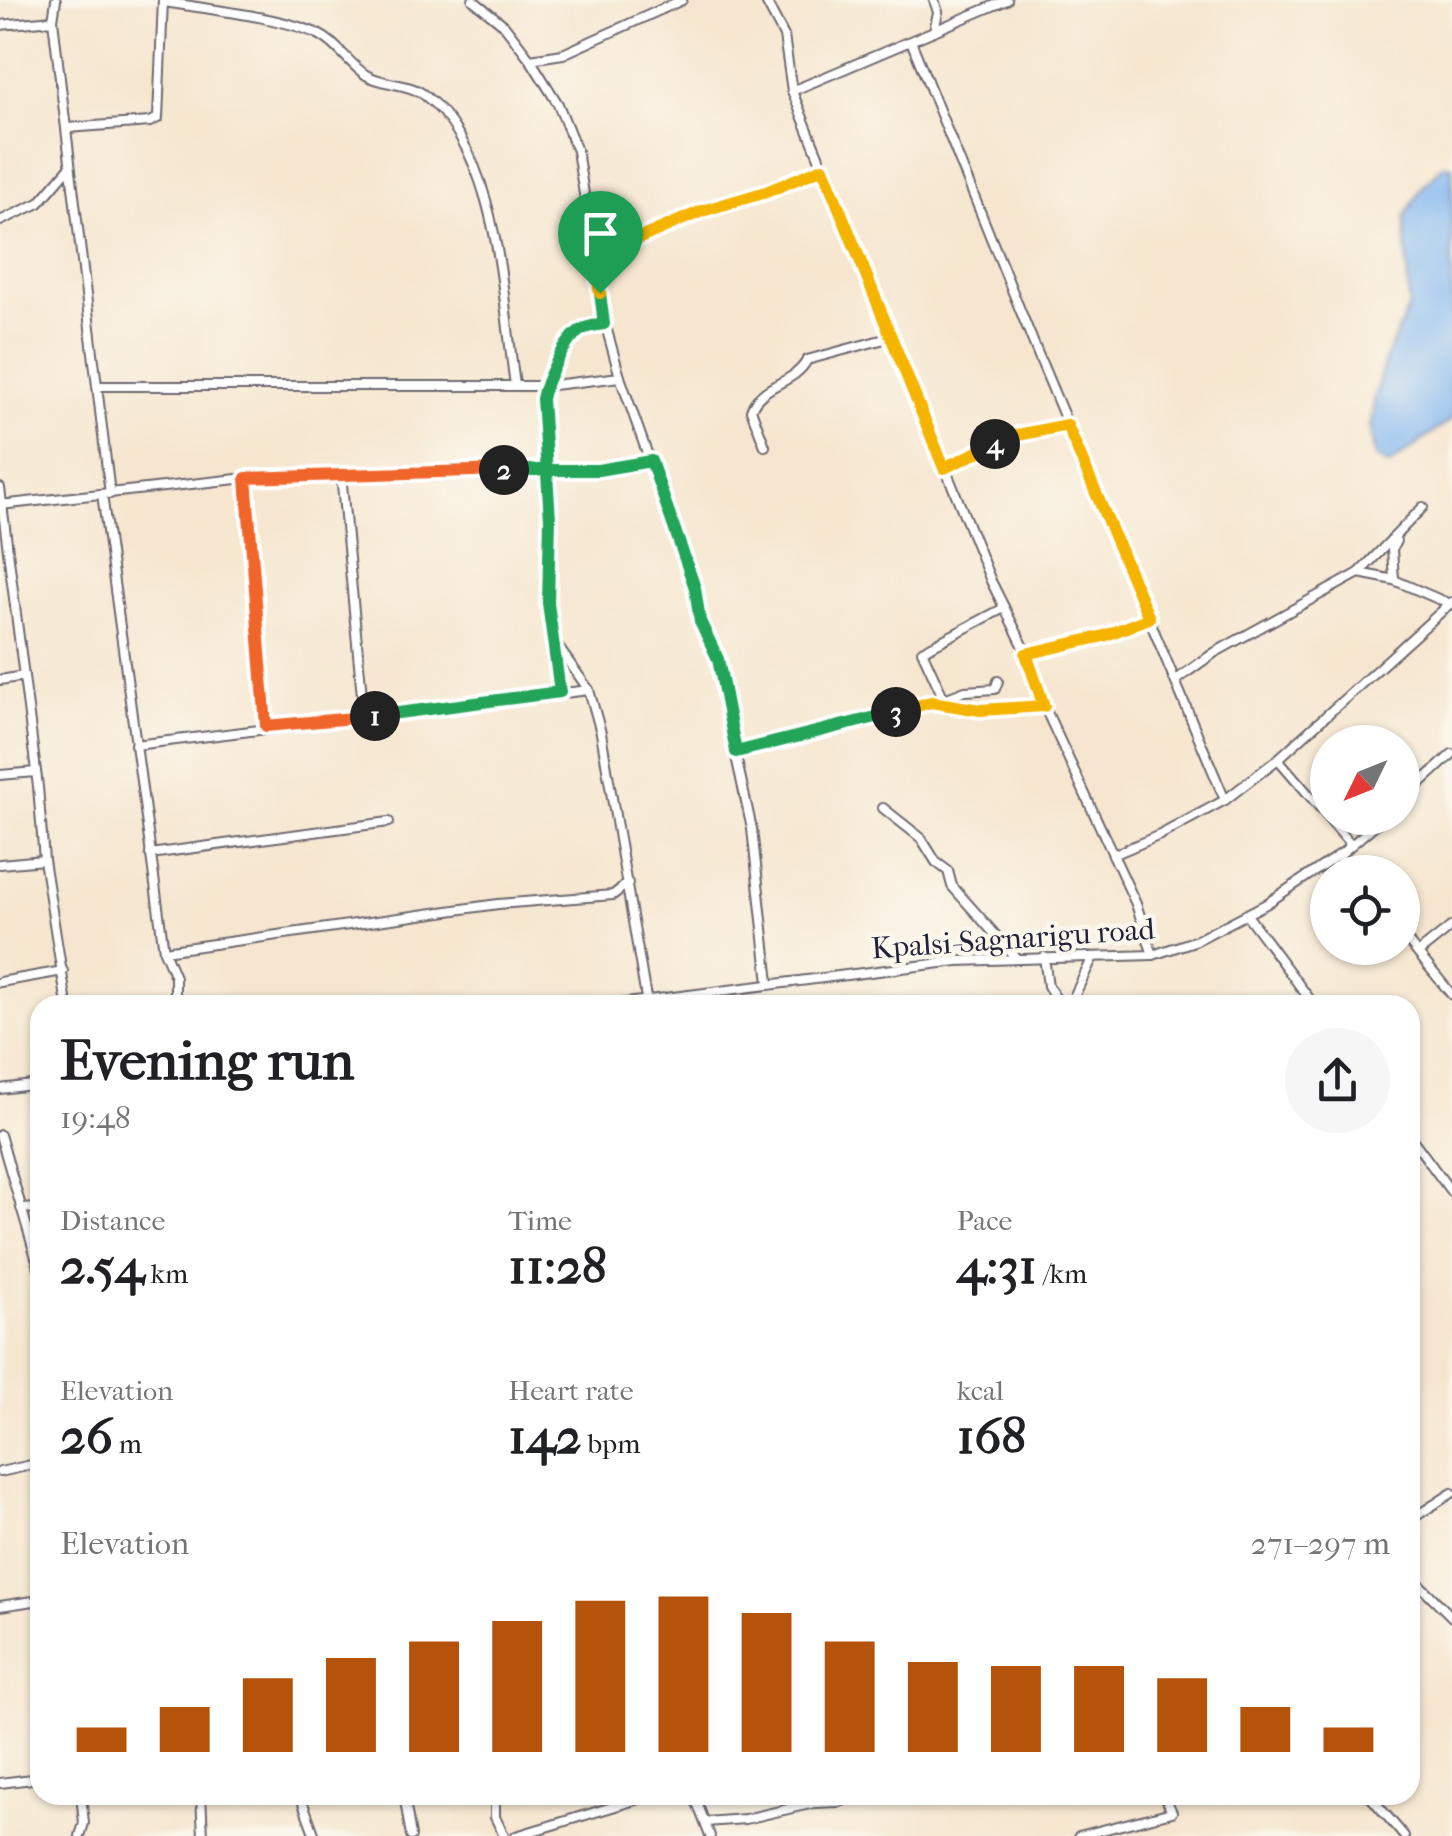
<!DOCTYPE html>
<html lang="en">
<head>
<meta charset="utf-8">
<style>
	:root { --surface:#fff; --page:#f6f6f6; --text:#202124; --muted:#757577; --accent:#b45309 }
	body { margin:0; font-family:"IM FELL French Canon",serif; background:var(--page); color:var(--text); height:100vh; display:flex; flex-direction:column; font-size:38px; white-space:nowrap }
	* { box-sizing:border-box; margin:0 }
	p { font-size:32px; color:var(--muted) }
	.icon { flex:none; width:55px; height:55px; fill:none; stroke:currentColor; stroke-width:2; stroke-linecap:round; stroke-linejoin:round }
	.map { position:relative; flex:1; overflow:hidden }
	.panel { position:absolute; left:30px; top:995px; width:1390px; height:810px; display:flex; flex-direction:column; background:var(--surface); border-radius:30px; box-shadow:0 2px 8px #0004 }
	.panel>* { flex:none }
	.needle { width:65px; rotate:227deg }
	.fabs { position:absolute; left:1310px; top:725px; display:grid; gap:20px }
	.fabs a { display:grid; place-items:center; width:110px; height:110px; border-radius:50%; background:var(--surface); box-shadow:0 2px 8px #0004; font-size:50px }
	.pin { position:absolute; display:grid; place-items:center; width:85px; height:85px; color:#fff; margin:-102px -42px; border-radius:50% 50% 50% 0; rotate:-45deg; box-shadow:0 0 10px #0007 }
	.pin .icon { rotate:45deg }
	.km { position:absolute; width:50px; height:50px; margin:-25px; border-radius:50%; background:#222; color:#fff; font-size:28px; line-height:50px; text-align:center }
	.round { display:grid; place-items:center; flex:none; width:105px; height:105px; border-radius:52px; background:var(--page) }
	.head { display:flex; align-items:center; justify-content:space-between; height:170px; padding:0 30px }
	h1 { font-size:55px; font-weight:700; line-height:75px }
	.figures { display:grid; grid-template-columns:repeat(3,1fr); gap:15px; height:170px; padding:10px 30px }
	.figures div { display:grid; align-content:center }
	.figures b { font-size:50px; font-weight:700 }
	.figures small { font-size:28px; font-weight:400 }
	.figures p { font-size:28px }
	.chart { height:280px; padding:20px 30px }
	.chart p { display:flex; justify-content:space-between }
	.chart svg { width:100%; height:180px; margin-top:10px; stroke:var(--accent); stroke-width:6 }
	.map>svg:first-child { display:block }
	.water { fill:#83b7f1; stroke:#526c96; stroke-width:2.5 }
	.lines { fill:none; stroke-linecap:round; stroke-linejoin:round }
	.minor-casing { stroke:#6c676f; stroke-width:12 }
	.minor { stroke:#fff; stroke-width:8 }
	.split-1-casing { stroke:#fff; stroke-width:20 }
	.split-2-casing { stroke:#fff; stroke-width:20 }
	.split-3-casing { stroke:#fff; stroke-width:20 }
	.split-4-casing { stroke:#fff; stroke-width:20 }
	.split-5-casing { stroke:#fff; stroke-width:20 }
	.split-1 { stroke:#22a559; stroke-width:12 }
	.split-2 { stroke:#f0652b; stroke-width:12 }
	.split-3 { stroke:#22a559; stroke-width:12 }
	.split-4 { stroke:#f5b400; stroke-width:12 }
	.split-5 { stroke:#f5b400; stroke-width:12 }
	.labels { text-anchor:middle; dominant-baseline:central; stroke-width:9; stroke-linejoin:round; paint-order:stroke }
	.street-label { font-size:30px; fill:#22223b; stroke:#fbf7ec }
</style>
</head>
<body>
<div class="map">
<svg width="1452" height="1836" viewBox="0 0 1452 1836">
	<rect width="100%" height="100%" fill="#fbf7ec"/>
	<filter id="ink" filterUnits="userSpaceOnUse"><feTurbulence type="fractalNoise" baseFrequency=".01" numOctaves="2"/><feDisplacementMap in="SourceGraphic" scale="20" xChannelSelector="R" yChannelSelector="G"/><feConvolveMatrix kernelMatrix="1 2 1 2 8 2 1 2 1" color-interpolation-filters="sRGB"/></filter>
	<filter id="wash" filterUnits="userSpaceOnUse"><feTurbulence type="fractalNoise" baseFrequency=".0048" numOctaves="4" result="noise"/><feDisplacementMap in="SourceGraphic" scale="40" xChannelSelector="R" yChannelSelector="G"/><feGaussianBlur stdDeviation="2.25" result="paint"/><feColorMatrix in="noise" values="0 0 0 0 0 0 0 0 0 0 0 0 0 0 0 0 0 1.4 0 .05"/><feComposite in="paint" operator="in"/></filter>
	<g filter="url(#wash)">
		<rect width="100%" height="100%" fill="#f6e6cf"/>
		<!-- water -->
		<polygon class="water" points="1444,165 1452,166 1452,419 1389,465 1375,457 1370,430 1375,395 1385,360 1409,306 1405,217 1421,189"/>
	</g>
	<g filter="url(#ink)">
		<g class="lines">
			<!-- minor casing -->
			<g class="minor-casing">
				<g id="minor">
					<polyline points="56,0 53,20 58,62 110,494"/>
					<polyline points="473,0 504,25 530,59 563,54 682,0"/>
					<polyline points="765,0 784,36 792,91 991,581 1027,653 1044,706 1136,904 1153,955"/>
					<path d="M164,2c42,7 119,15 156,33 18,9 29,29 46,40 17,10 42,8 57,19 77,58 79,204 92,291"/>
					<polyline points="0,25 53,20"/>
					<polyline points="934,31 938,12 934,0"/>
					<polyline points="911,41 1038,354 1225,800"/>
					<polyline points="530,59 558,104 577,151 605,323 580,330 570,342 547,381 542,399 550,519 548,603 560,692"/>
					<polyline points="792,91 1007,0"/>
					<polyline points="67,128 150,122 158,118 163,0"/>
					<polyline points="0,221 39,203 70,167"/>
					<polyline points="594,257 702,211 766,193 823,168"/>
					<polyline points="605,323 620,377 695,588 700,621 719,659 726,685 735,752 752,829 769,983"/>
					<polyline points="98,386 545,386 620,377"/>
					<path d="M765,446l-14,-36c9,-26 44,-26 56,-50l85,-23"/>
					<polyline points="943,468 1013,437 1067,425"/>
					<polyline points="341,474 364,717"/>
					<polyline points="246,478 266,726"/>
					<polyline points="0,488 38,787 44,860 67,1005"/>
					<polyline points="102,494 164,951 175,977 175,1005"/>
					<polyline points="0,505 246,478 598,470 651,461"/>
					<polyline points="1396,541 1392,549 1394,580 1450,604"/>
					<polyline points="1359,573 1394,580"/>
					<polyline points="556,644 589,690 601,733 646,998"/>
					<polyline points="1027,653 1104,636 1149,618"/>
					<polyline points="0,680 24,676"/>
					<polyline points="1176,680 1214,653 1359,573 1423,507"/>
					<polyline points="998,681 995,689 965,691 944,699 922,651 1004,608"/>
					<polyline points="135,745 589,690"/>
					<polyline points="735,752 864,722 926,702 980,711 1044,706"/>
					<polyline points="1278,759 1328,817"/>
					<polyline points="0,775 36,772"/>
					<polyline points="1402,800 1452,754"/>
					<polyline points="883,808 921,838 936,862 948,871 952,886 1016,958"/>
					<polyline points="1328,818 1351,845"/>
					<polyline points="150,854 389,822"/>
					<polyline points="1113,855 1160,835 1225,800 1278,759 1452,602"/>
					<polyline points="1338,856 1352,872"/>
					<polyline points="0,864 44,860"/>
					<polyline points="1247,915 1314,1005"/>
					<polyline points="1402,934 1452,995"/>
					<polyline points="164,951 498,904 613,895 628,883"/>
					<polyline points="1418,953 1452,926"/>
					<polyline points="1044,957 1048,986 1060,1005"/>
					<polyline points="0,982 63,971"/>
					<polyline points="610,1005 957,961 1153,955 1197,940 1266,904 1342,853 1383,818"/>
					<polyline points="1070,1005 1092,959"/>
					<polyline points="0,1089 40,1084"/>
					<polyline points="0,1135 40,1271"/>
					<polyline points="1410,1136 1452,1193"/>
					<polyline points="21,1208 40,1209"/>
					<polyline points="0,1472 40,1463"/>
					<polyline points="1410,1520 1452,1493"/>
					<polyline points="1410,1575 1452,1617"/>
					<polyline points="0,1606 40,1600"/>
					<polyline points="0,1783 40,1778"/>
					<polyline points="201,1795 203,1836"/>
					<polyline points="300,1795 315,1836"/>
					<polyline points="404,1795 411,1836"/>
					<polyline points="495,1795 495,1817 504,1836"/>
					<polyline points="694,1795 710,1836"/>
					<polyline points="1369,1795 1404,1836"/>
					<polyline points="705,1822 745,1819 814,1803 839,1802 859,1795"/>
					<polyline points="80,1836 84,1823 81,1795"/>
					<polyline points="516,1836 652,1795"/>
					<polyline points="1079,1836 1172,1812 1164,1795"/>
				</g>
			</g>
			<!-- minor -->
			<use href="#minor" class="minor"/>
		</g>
	</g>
	<g class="lines" filter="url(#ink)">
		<!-- split-1 casing -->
		<g class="split-1-casing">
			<path id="split-1" d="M375,716l185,-24 -12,-89 2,-84 -8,-120c3,-17 23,-60 39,-69 6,-4 17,-5 23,-6l-4,-31"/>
		</g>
		<!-- split-2 casing -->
		<g class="split-2-casing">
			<polyline id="split-2" points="375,716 266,726 246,478 504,470"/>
		</g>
		<!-- split-3 casing -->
		<g class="split-3-casing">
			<polyline id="split-3" points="504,470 598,470 651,461 695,588 700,621 718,659 736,752 896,712"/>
		</g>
		<!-- split-4 casing -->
		<g class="split-4-casing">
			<polyline id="split-4" points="896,712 931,702 980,710 1044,706 1026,654 1104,636 1149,618 1067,425 1013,436 995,444"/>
		</g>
		<!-- split-5 casing -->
		<g class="split-5-casing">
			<polyline id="split-5" points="600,293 594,258 702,211 766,192 823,168 944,468 995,444"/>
		</g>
		<!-- split-1 -->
		<use href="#split-1" class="split-1"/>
		<!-- split-2 -->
		<use href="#split-2" class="split-2"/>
		<!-- split-3 -->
		<use href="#split-3" class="split-3"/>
		<!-- split-4 -->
		<use href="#split-4" class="split-4"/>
		<!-- split-5 -->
		<use href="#split-5" class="split-5"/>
	</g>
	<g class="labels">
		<!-- street labels -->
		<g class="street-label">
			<text transform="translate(1013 939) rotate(-4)">Kpalsi-Sagnarigu road</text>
		</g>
	</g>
</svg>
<div class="fabs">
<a><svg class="needle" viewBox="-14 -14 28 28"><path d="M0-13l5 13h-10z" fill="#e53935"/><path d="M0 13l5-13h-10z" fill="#757577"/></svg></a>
<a><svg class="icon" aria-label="locate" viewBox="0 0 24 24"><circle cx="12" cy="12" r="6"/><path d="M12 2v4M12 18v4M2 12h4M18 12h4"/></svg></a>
</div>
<div class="pin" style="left:600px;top:293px;background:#1e9e55"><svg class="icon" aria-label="arrive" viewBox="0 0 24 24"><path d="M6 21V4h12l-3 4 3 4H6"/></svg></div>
<b class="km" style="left:375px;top:716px">1</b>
<b class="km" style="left:504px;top:470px">2</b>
<b class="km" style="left:896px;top:712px">3</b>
<b class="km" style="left:995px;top:444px">4</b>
<section class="panel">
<div class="head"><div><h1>Evening run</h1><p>19:48</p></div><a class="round"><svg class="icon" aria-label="share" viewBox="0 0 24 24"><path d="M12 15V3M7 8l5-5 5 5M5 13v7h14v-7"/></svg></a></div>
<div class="figures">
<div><p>Distance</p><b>2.54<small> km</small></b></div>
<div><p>Time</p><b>11:28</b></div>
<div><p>Pace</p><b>4:31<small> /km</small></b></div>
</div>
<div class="figures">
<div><p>Elevation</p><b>26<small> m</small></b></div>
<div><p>Heart rate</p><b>142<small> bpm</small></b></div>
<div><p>kcal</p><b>168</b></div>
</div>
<div class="chart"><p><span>Elevation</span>271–297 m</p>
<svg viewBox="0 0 160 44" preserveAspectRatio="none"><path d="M5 44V38M15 44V33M25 44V26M35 44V21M45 44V17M55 44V12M65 44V7M75 44V6M85 44V10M95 44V17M105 44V22M115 44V23M125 44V23M135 44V26M145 44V33M155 44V38"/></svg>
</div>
</section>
</div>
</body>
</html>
